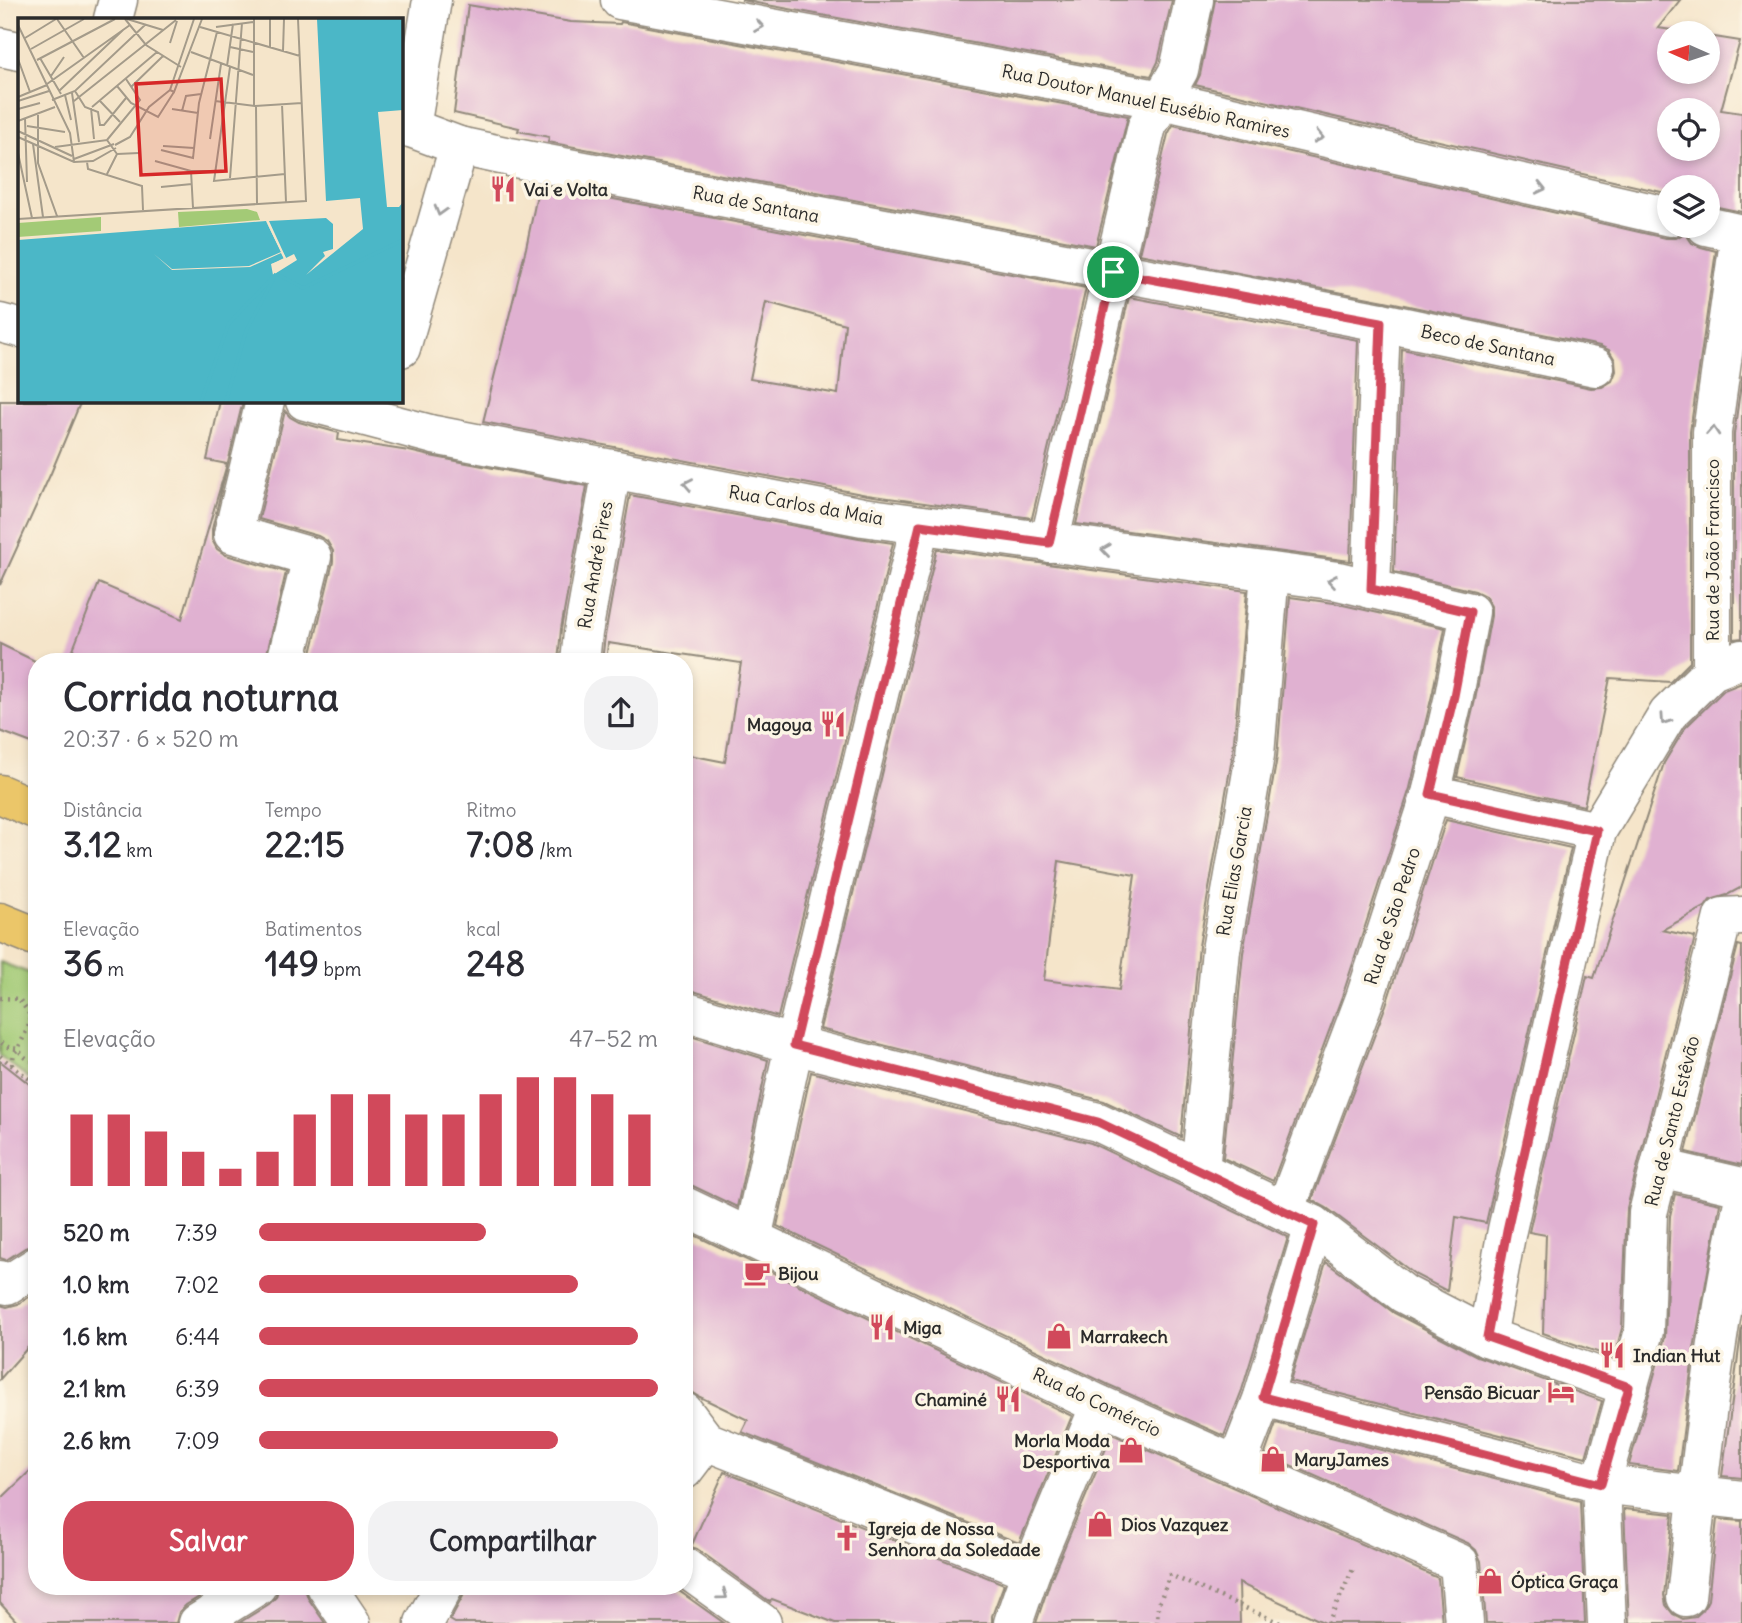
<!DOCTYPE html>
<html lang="pt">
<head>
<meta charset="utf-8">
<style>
	:root { --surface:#fff; --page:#f2f2f3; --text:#2b2b33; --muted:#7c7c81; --accent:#d1495b }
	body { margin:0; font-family:Delius,sans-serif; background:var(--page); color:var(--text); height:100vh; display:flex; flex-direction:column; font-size:26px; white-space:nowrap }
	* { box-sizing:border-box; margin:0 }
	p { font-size:23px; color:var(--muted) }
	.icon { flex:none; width:38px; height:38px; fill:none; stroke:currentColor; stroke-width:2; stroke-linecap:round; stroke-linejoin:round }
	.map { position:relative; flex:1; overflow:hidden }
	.panel { position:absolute; left:28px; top:653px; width:665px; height:942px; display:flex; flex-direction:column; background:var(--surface); border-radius:28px; box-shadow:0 4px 10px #0003 }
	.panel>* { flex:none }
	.needle { width:46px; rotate:273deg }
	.tools { position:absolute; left:1657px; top:21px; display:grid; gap:14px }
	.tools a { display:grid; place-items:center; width:63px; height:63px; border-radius:50%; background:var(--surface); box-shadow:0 4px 10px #0003; font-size:35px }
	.pin { position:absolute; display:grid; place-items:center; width:60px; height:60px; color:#fff; margin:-30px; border:4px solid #fff; border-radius:50%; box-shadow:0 2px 7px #0007 }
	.round { display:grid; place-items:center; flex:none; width:74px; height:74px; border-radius:28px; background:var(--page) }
	.headline { display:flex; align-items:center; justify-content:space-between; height:119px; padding:0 35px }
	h1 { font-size:38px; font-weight:700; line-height:52px }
	.metrics { display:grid; grid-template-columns:repeat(3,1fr); gap:10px; height:119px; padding:7px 35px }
	.metrics div { display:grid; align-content:center }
	.metrics b { font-size:35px; font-weight:700 }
	.metrics small { font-size:19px; font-weight:400 }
	.metrics p { font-size:19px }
	.chart { height:196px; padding:14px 35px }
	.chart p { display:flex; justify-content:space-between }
	.chart svg { width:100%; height:126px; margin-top:7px; stroke:var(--accent); stroke-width:6 }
	.cta { display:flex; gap:14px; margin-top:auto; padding:14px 35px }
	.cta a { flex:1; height:80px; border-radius:28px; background:var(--accent); color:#fff; font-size:28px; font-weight:700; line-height:80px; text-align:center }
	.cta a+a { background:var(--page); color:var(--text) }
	ul { padding:0 35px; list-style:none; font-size:23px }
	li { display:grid; grid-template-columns:112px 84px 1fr; align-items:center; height:52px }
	li i { height:18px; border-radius:9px; background:var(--accent) }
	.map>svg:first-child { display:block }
	.grass { fill:#a3ca76; stroke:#677a50; stroke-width:2 }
	.building { fill:#e0b1d1; fill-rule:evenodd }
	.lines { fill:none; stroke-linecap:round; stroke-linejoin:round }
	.minor-casing { stroke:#90887a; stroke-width:41 }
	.major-casing { stroke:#90887a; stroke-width:41 }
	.path { stroke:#90887a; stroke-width:4.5; stroke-dasharray:2 5; stroke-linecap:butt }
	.minor { stroke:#fff; stroke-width:38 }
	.major { stroke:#ebc669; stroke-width:38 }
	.oneway { stroke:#a0a0a0 }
	.route-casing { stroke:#fff; stroke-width:14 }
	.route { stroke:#d1495b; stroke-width:9 }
	.labels { text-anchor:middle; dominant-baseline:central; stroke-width:7; stroke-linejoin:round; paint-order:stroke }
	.street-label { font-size:18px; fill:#2b2b2b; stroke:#fcf5e5 }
	.poi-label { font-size:18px; font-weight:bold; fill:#2b2b2b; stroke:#fcf5e5; text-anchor:start }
	.inset-river { fill:none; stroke:#4bb7c7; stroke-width:3.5 }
	.inset-road { fill:none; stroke:#a49b8a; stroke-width:2 }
	.view { fill:#d62828; fill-opacity:0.15; stroke:#d62828; stroke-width:3.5 }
	.inset-edge { fill:none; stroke:#2b2b2b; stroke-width:3.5 }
</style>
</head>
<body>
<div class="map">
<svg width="1742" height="1623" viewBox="0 0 1742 1623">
	<rect width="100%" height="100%" fill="#fcf5e5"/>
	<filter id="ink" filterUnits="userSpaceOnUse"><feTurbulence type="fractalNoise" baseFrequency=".0143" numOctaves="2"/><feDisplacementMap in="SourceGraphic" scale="14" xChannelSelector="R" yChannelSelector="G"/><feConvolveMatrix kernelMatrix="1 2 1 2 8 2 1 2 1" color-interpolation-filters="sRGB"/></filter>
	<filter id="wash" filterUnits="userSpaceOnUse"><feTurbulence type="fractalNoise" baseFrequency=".00686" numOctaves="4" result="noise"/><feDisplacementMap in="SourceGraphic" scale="28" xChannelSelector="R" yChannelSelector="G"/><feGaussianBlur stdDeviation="1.57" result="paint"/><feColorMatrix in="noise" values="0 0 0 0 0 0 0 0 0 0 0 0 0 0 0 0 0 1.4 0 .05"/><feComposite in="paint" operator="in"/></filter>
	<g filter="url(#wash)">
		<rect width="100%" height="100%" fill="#f5e5ca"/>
		<!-- grass -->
		<polygon class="grass" points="0,962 37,976 37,1085 0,1056"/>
		<g id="blocks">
			<!-- building -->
			<g class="building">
				<polygon points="741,0 1172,0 1158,62 1151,76"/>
				<path d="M1215,0h465l-22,28 34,5h-22v39h38v-36l32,5 -19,69 21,3v99l-34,-7v-18h-38v7l-475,-109 5,-10zM1670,110h38v39h-38z"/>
				<polygon points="468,5 571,22 620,24 621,22 1128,116 1096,246 548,142 549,137 518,131 519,128 454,113"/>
				<polygon points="1173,125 1665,238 1676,238 1685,233 1692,243 1701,247 1716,251 1690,432 1690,662 1670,682 1610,678 1584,806 1457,777 1475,700 1491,616 1491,606 1485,596 1475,591 1394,572 1402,349 1591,388 1602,387 1612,381 1616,371 1615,360 1609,350 1600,346 1385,301 1139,254 1168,134"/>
				<path d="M539,185l547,103 -54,230 -165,-23 -384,-73 43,-174zM766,302l79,22 -7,70 -88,-15z"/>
				<polygon points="1129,297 1358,340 1350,561 1076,524"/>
				<polygon points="1742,376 1742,638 1734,639 1734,434"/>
				<polygon points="0,401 81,401 51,473 0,585"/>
				<polygon points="220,401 243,401 212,529 212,540 217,549 226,555 286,572 265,662 68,662 99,583 182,619 227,464 207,460"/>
				<polygon points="285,411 290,417 299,422 339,433 338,440 409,451 430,456 587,486 561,629 558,662 309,662 333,562 333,551 327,541 318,536 259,519"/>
				<polygon points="630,495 859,538 893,543 778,1017 690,990 684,990 684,754 725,762 741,663 608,643 606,662 602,662 605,636"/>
				<path d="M937,549l310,42 -14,161 -34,194 -18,191 -77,-36 -284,-72zM1059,861l76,14 -16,115 -75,-10z"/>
				<polygon points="1290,597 1334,603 1445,628 1433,691 1410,788 1344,991 1273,1181 1223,1158 1243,953 1277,757"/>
				<polygon points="0,644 37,662 37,745 0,731"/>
				<polygon points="1742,683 1742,887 1727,895 1710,900 1705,907 1662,930 1695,937 1627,1208 1622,1328 1614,1358 1543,1333 1546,1235 1529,1232 1587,976 1594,978 1664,763 1685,728 1724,690"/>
				<polygon points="1446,820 1571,848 1486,1223 1456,1217 1447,1291 1416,1275 1327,1208 1312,1200 1386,1005"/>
				<polygon points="1738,945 1742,946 1742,1165 1686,1152"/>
				<polygon points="684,1034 768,1060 737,1207 693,1186 684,1184"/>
				<polygon points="0,1061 37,1090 37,1244 25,1248 6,1260 0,1258"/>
				<polygon points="811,1072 1091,1143 1288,1237 1242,1390 1224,1436 1109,1385 777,1226"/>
				<polygon points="1675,1194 1720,1204 1694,1349 1678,1471 1629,1465 1665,1337 1670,1216"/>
				<polygon points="684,1230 1072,1416 1019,1543 742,1432 748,1420 700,1397 692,1392 684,1369"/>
				<polygon points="1326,1262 1394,1313 1477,1356 1602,1401 1586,1457 1290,1381"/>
				<polygon points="37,1292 37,1337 0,1379 0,1305 7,1307 18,1304"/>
				<polygon points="1742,1326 1742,1478 1722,1476"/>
				<polygon points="1276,1423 1580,1501 1585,1623 1486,1623 1481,1561 1476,1550 1468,1543 1265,1454"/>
				<polygon points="1112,1434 1438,1578 1442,1623 1325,1623 1239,1583 1240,1623 1036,1623 1051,1579"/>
				<polygon points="37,1464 37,1586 217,1586 186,1605 179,1612 176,1623 18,1623 0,1603 0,1500"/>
				<polygon points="724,1472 1004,1584 992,1616 992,1623 835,1623 772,1599 770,1602 697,1549 691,1547"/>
				<polygon points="1624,1509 1673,1514 1664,1595 1666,1605 1673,1614 1683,1619 1695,1617 1703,1610 1708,1600 1717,1519 1742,1521 1742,1623 1629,1623"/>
				<polygon points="279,1586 304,1586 308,1598 325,1623 239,1623 269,1604 276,1597"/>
				<polygon points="466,1586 672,1586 724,1623 455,1623 450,1620 463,1596"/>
			</g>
		</g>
	</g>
	<g filter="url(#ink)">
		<use href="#blocks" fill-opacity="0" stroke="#90887a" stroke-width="2"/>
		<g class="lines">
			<!-- minor casing -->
			<g class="minor-casing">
				<g id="minor">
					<polyline points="620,0 1162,100 1670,217"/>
					<polyline points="113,19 118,0"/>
					<polyline points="0,47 19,51"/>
					<polyline points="401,126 411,128 459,146 510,157 1381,322 1595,367"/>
					<polyline points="411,128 432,0"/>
					<polyline points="1706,226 1742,234"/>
					<polyline points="0,323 19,328"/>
					<polyline points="401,348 459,146"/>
					<polyline points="265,401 233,534 312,557 286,662"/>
					<polyline points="305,401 434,435 863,517 1338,581 1470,612 1454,696 1431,794 1365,998 1285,1211"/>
					<polyline points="1049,543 1147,126 1179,70 1194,0"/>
					<polyline points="1371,589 1381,322"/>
					<polyline points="580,662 583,633 612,469"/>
					<polyline points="1712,671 1712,432 1740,234"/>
					<polyline points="1431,794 1597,831"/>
					<polyline points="684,1011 794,1045 1098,1122 1314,1225 1404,1294 1487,1337 1629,1387"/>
					<polyline points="1660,1168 1742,1187"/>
					<polyline points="1200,1171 1221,950 1255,755 1270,572"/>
					<polyline points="684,1206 1100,1405 1459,1563 1464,1623"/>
					<polyline points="752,1239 794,1045 920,525"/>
					<polyline points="0,1280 7,1285 37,1266"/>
					<polyline points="1487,1337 1507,1230 1597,831 1668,714 1712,671 1742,659"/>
					<polyline points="1263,1397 1601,1484 1742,1500"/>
					<polyline points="684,1412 706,1441 1031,1571"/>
					<polyline points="1237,1464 1263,1397 1314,1225"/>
					<polyline points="684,1470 706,1441"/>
					<polyline points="684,1567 762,1623"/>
					<polyline points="326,1586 351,1623"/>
					<path d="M1686,1597c14,-129 28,-263 56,-390"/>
					<polyline points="198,1623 257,1586"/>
					<polyline points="424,1623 444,1586"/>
					<polyline points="1013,1623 1031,1571 1100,1405"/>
					<polyline points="1607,1623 1601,1484 1644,1331 1648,1213 1723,917 1742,916"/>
				</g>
			</g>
			<!-- major casing -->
			<g class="major-casing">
				<g id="major">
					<polyline points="0,794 37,810"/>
					<polyline points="0,922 37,937"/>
				</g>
			</g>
			<!-- path -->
			<g class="path">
				<polyline points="0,998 19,999 30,1015 29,1025 18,1049 8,1047 0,1042"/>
				<polyline points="32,1011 32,996 36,982"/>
				<polyline points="0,1056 37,1085"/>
				<path d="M12,1065l2,-12 4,-4c5,8 10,11 19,13"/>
				<polyline points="1157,1623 1158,1606 1170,1575 1280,1623"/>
				<polyline points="1328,1623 1354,1567"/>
			</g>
			<!-- minor -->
			<use href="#minor" class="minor"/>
			<!-- major -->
			<use href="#major" class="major"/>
		</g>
		<!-- one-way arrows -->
		<defs><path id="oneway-chevron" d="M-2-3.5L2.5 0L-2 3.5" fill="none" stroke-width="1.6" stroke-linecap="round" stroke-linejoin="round" transform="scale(1.75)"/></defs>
		<g class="oneway">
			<use href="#oneway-chevron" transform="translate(759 26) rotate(10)"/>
			<use href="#oneway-chevron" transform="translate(1319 137) rotate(13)"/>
			<use href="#oneway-chevron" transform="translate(1541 188) rotate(13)"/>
			<use href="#oneway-chevron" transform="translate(440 211) rotate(106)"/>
			<use href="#oneway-chevron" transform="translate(1713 431) rotate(-86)"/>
			<use href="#oneway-chevron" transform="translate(688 484) rotate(-169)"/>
			<use href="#oneway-chevron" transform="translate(1106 550) rotate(-172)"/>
			<use href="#oneway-chevron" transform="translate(1332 581) rotate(-171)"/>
			<use href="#oneway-chevron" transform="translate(1665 720) rotate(124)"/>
			<use href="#oneway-chevron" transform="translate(723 1595) rotate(36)"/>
		</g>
	</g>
	<g class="lines" filter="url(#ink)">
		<!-- route casing -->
		<g class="route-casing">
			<polygon id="route" points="1113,272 1381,322 1371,589 1470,612 1454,696 1430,794 1597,831 1507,1230 1487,1337 1629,1387 1601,1484 1263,1397 1314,1225 1098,1122 794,1045 920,525 1049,543"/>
		</g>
		<!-- route -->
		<use href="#route" class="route"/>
	</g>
	<!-- icons -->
	<defs>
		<g id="restaurant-bare" transform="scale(2.1)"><path d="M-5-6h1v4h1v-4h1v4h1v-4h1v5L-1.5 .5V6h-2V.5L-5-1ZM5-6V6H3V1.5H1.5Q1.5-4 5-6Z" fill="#d1495b" stroke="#fcf5e5" stroke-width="2.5" paint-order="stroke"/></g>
		<g id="cafe-bare" transform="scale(2.1)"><path d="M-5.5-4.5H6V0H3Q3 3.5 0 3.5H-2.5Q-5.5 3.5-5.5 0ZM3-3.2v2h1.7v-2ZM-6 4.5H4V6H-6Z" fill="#d1495b" stroke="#fcf5e5" stroke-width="2.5" paint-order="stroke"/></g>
		<g id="shop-bare" transform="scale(2.1)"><path d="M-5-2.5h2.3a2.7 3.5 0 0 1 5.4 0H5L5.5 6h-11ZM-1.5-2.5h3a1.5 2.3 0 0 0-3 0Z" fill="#d1495b" stroke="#fcf5e5" stroke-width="2.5" paint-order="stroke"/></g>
		<g id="hotel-bare" transform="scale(2.1)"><path d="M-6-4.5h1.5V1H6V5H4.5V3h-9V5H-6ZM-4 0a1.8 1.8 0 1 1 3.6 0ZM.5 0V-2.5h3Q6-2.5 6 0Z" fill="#d1495b" stroke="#fcf5e5" stroke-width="2.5" paint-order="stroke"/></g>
		<g id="church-bare" transform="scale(2.1)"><path d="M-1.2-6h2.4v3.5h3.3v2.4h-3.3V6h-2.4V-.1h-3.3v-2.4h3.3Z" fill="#d1495b" stroke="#fcf5e5" stroke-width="2.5" paint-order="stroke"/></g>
	</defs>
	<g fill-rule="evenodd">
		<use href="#restaurant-bare" x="503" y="189"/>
		<use href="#restaurant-bare" x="833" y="724"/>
		<use href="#cafe-bare" x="757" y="1273"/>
		<use href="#restaurant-bare" x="882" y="1327"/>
		<use href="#shop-bare" x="1059" y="1336"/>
		<use href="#restaurant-bare" x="1612" y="1355"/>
		<use href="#hotel-bare" x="1561" y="1392"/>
		<use href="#restaurant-bare" x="1008" y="1399"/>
		<use href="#shop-bare" x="1131" y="1450"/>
		<use href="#shop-bare" x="1273" y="1459"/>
		<use href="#shop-bare" x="1100" y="1524"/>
		<use href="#church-bare" x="847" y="1538"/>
		<use href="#shop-bare" x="1490" y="1581"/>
	</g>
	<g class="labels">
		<!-- street labels -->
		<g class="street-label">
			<text transform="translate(1146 101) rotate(12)">Rua Doutor Manuel Eusébio Ramires</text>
			<text transform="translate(756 204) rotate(11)">Rua de Santana</text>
			<text transform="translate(1488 345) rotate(12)">Beco de Santana</text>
			<text transform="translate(806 505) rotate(10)">Rua Carlos da Maia</text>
			<text transform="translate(1712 550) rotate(-90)">Rua de João Francisco</text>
			<text transform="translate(595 565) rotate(-80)">Rua André Pires</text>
			<text transform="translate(1234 871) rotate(-80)">Rua Elias Garcia</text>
			<text transform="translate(1392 916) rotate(-72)">Rua de São Pedro</text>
			<text transform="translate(1672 1121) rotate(-76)">Rua de Santo Estêvão</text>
			<text transform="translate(1097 1402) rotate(25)">Rua do Comércio</text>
		</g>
		<!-- poi labels -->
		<g class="poi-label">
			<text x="524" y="189">Vai e Volta</text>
			<text x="812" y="724" text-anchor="end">Magoya</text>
			<text x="778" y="1273">Bijou</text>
			<text x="903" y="1327">Miga</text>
			<text x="1080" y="1336">Marrakech</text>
			<text x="1633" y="1355">Indian Hut</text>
			<text x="1540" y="1392" text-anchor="end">Pensão Bicuar</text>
			<text x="987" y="1399" text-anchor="end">Chaminé</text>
			<text x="1110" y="1440" text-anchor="end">Morla Moda<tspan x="1110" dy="21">Desportiva</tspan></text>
			<text x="1294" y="1459">MaryJames</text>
			<text x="1121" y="1524">Dios Vazquez</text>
			<text x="868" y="1528">Igreja de Nossa<tspan x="868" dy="21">Senhora da Soledade</tspan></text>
			<text x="1511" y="1581">Óptica Graça</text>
		</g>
	</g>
	<!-- overview -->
	<g transform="translate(18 18)">
		<rect width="385" height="385" fill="#f5e5ca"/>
		<path d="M229,191l10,3 3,8 -81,7 -1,-15zM83,199v14l-83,6v-14z" fill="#a3ca76"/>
		<path d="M299,1h86v91l-25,2 9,95h12l4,-5v200h-385v-162l248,-19 18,37 -12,6 4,8 10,-14 -17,-37 57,-3 7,6v25l-10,3 2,4 -19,19 57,-46 -3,-31 -34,3z" fill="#4bb7c7"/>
		<path d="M248,203l20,37 8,-4 3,6 -24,15 -2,-11 13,-5 -3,-6 -31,14 -78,3 -18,-16 18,15 77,-3 32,-14z" fill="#f5e5ca"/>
		<path class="inset-river" d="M259,256l26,14 100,-48M183,384l28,-79 47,-49M208,384l20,-71 28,-53"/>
		<path class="inset-road" d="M39,1l27,39M107,1l21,26 35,22M109,1l36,11M176,1l-24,71 4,2 28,-73M236,1v86M0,7l52,108 4,29M182,9l100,29M198,9l37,-5M7,20l31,-19M152,25l7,-22M212,29l23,5M252,29v-28M13,31l53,-30M265,33l1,-32M173,34l62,23M22,40l21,36M0,41l12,33M19,42l78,-41M209,48l6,-42M212,49l-16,114 71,-7M33,58l13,-19M29,66l83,-59M99,68l14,17 27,14 16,-25M113,69l32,-31M41,73l64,-61M57,73l10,16 13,5 2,13h4l22,-27M54,75l7,49M47,77l6,25M0,79l29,-12M34,82l23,-9 71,-67M0,83l31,-10M56,83l102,-81M82,83l20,21M197,83l40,5 47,-3M264,86l4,98M238,88l1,98M74,89l65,-55M73,90l3,31M0,91l22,-6M154,91l26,4M164,93l4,-15 15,-2M20,95v50l19,53M7,100l2,64M0,103l37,-14M9,108l38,6M0,113l54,25M0,119l56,25 19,-1 23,-13M192,121l11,-75M89,122l33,-40 -14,-21M15,126l10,73M97,127l15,-8 19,-30 21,-17M145,128l31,2M37,129l52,-7 10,14M143,132l32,8 6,-55 18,-71M0,135l14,65M99,136l22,-1M56,141l40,-15M137,143l36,10h23M69,144l1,7 54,17 1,24M173,153l2,37M89,156l10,-20M212,160l12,-155M143,169l31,-3M0,201l288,-18 -8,-182"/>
		<path class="view" d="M203,61l5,92 -85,4 -5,-91z"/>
		<rect width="385" height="385" class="inset-edge"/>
	</g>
</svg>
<div class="tools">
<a><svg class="needle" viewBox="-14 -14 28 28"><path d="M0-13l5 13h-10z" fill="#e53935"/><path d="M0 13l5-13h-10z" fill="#7c7c81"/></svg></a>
<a><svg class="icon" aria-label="locate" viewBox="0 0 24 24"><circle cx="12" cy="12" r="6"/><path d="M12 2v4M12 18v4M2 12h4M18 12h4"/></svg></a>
<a><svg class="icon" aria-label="layers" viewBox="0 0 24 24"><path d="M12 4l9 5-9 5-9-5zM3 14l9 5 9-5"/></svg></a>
</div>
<div class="pin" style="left:1113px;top:272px;background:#1e9e55"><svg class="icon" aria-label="arrive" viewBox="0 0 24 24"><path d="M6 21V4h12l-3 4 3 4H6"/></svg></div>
<section class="panel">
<div class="headline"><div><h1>Corrida noturna</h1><p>20:37 · 6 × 520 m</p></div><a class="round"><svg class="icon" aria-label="share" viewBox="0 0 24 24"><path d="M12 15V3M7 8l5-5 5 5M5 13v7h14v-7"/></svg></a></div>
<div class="metrics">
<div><p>Distância</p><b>3.12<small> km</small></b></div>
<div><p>Tempo</p><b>22:15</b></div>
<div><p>Ritmo</p><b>7:08<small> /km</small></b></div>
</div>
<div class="metrics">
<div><p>Elevação</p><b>36<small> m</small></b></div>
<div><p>Batimentos</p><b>149<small> bpm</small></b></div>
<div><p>kcal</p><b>248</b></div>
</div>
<div class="chart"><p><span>Elevação</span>47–52 m</p>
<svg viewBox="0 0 160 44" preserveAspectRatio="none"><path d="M5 44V19M15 44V19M25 44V25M35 44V32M45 44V38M55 44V32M65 44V19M75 44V12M85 44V12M95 44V19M105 44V19M115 44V12M125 44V6M135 44V6M145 44V12M155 44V19"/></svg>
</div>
<ul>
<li><b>520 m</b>7:39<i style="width:57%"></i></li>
<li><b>1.0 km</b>7:02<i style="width:80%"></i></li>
<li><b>1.6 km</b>6:44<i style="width:95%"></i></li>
<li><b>2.1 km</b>6:39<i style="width:100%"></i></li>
<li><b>2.6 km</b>7:09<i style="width:75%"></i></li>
</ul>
<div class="cta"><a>Salvar</a><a>Compartilhar</a></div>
</section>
</div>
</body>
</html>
